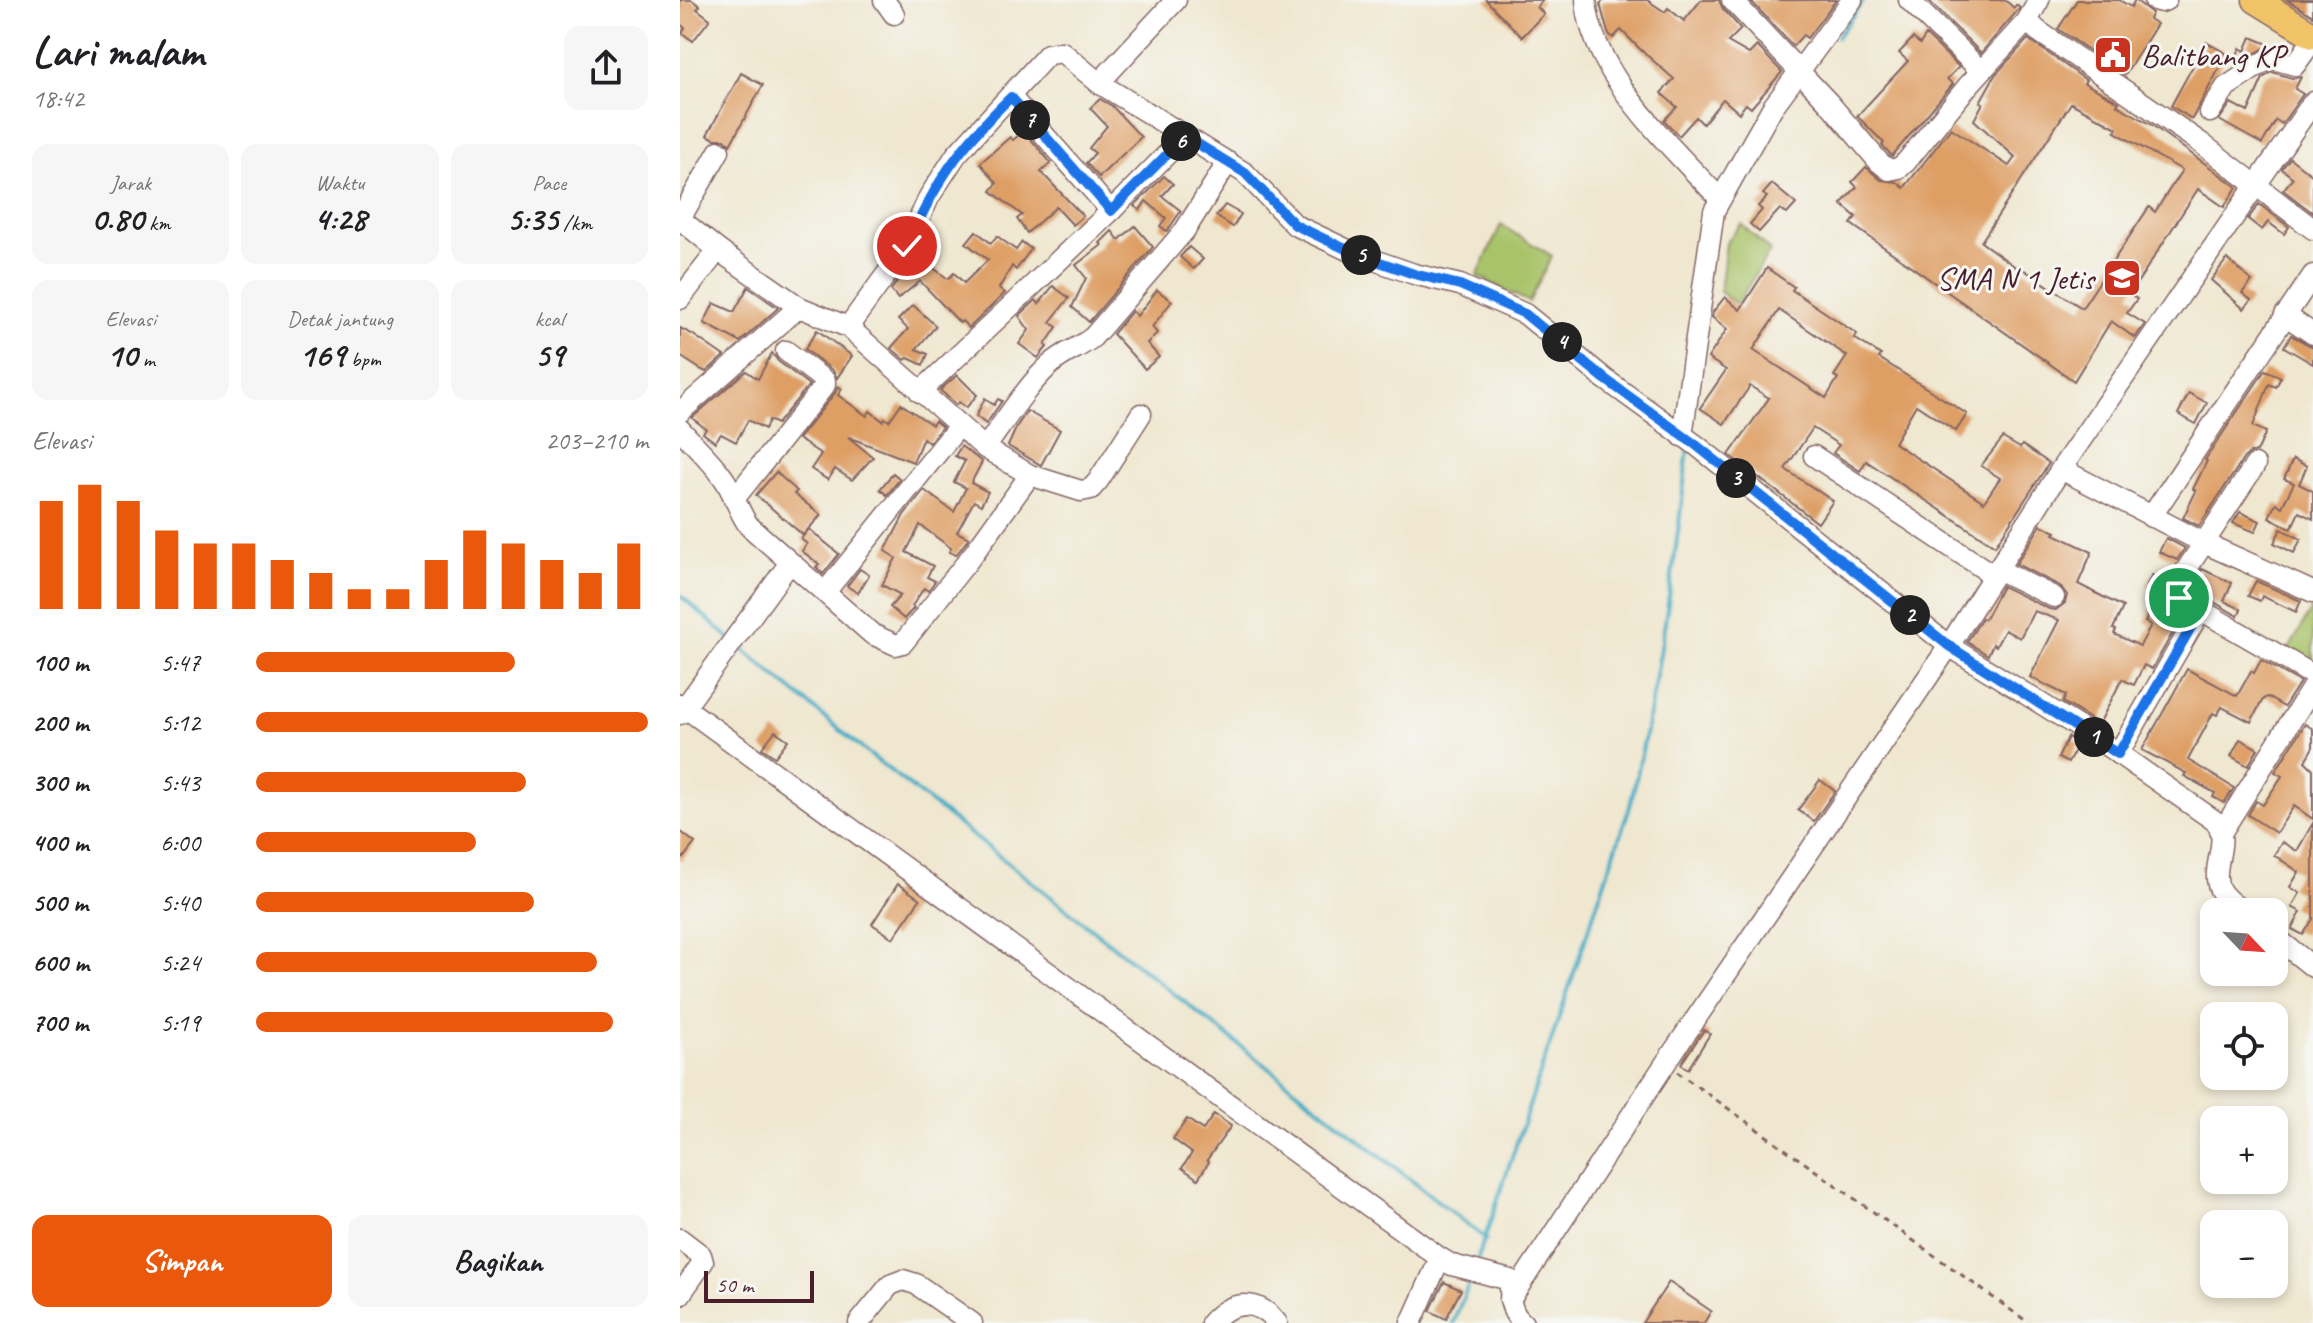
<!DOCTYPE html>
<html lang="id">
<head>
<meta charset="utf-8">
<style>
	:root { --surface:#fff; --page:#f6f6f6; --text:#202124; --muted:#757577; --accent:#ea580c }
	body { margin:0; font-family:Caveat,sans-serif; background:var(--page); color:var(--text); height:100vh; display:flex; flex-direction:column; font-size:30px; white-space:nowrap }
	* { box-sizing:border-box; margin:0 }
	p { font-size:26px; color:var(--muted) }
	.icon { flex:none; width:44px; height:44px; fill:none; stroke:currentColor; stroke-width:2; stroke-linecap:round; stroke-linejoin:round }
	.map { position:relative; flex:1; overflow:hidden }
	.side { display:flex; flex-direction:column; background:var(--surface); width:680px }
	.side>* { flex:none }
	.needle { width:52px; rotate:115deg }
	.controls { position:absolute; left:1520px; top:898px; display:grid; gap:16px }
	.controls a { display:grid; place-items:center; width:88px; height:88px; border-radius:16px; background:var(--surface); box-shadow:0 4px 12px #0003; font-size:40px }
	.scale { position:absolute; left:24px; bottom:20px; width:110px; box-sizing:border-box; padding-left:8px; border:4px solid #4a1f2b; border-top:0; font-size:22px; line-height:28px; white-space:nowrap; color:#4a1f2b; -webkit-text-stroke:6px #f6f6f2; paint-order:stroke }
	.pin { position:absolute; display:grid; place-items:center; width:68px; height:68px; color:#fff; margin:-34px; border:4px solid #fff; border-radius:50%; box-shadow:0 2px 8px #0007 }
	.km { position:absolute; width:40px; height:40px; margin:-20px; border-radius:50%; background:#222; color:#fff; font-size:22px; line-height:40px; text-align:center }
	.round { display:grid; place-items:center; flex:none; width:84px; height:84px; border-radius:16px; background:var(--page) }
	.summary { display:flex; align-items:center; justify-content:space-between; height:136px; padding:0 32px }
	h1 { font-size:44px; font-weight:600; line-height:60px }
	.stats { display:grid; grid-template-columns:repeat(3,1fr); gap:12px; height:136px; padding:8px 32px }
	.stats div { display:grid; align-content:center; border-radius:16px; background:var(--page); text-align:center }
	.stats b { font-size:34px; font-weight:600 }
	.stats small { font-size:22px; font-weight:400 }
	.stats p { font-size:22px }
	.chart { height:224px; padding:16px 32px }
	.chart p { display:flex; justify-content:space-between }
	.chart svg { width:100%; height:144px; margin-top:8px; stroke:var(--accent); stroke-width:6 }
	.button { display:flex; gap:16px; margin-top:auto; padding:16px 32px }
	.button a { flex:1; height:92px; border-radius:16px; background:var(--accent); color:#fff; font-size:32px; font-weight:600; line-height:92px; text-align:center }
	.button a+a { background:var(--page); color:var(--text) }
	ul { padding:0 32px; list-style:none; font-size:26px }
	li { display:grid; grid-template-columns:128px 96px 1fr; align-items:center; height:60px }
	li i { height:20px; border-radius:10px; background:var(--accent) }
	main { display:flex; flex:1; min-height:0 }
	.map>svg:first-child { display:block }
	.green { fill:#a8c369; stroke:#79714a; stroke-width:2 }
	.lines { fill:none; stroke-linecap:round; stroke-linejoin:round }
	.stream { stroke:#44acc4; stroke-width:4 }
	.building { fill:#de9f65; fill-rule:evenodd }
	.minor-casing { stroke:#846564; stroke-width:23 }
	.major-casing { stroke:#846564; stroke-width:29 }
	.path { stroke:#846564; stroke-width:3; stroke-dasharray:6 6; stroke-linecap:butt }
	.minor { stroke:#fff; stroke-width:20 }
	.major { stroke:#f0c369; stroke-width:26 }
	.route-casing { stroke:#fff; stroke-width:16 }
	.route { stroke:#1a73e8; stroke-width:10 }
	.labels { text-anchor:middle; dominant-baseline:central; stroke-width:6; stroke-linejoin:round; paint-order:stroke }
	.poi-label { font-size:32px; fill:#4a1f2b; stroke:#f6f6f2; text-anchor:start }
</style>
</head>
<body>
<main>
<section class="side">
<div class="summary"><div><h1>Lari malam</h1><p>18:42</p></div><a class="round"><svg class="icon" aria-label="share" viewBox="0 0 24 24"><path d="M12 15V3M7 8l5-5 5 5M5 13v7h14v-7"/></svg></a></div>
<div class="stats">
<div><p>Jarak</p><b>0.80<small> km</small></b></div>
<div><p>Waktu</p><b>4:28</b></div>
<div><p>Pace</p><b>5:35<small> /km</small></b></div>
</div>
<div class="stats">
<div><p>Elevasi</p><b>10<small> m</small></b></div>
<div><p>Detak jantung</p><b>169<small> bpm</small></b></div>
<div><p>kcal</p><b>59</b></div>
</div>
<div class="chart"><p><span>Elevasi</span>203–210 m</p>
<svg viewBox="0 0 160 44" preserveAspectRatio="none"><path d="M5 44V11M15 44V6M25 44V11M35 44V20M45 44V24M55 44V24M65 44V29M75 44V33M85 44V38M95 44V38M105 44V29M115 44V20M125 44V24M135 44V29M145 44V33M155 44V24"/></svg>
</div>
<ul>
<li><b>100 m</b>5:47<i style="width:66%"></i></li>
<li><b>200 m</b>5:12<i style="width:100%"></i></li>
<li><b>300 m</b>5:43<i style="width:69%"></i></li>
<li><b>400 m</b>6:00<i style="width:56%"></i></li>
<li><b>500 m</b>5:40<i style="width:71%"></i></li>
<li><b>600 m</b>5:24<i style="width:87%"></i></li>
<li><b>700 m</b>5:19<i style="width:91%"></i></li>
</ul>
<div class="button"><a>Simpan</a><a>Bagikan</a></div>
</section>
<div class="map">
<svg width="1633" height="1323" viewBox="0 0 1633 1323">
	<rect width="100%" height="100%" fill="#f6f6f2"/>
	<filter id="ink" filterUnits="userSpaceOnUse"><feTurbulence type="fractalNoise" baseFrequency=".0125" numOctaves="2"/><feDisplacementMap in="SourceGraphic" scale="16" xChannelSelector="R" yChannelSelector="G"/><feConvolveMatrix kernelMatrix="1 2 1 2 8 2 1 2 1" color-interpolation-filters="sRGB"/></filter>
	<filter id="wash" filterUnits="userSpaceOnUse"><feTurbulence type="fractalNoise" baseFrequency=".006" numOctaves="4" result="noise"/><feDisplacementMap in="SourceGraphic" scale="32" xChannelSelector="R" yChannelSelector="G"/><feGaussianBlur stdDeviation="1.8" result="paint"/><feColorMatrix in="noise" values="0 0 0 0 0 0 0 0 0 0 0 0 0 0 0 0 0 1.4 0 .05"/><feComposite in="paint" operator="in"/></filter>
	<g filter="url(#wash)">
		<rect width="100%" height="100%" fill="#efe7cf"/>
		<!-- green -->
		<g class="green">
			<polygon points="1061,224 1090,251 1057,304 1040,292 1046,243"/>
			<polygon points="821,225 872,256 849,302 797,276"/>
			<polygon points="1633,607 1633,670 1604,658"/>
		</g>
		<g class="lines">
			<!-- stream -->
			<g class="stream">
				<polyline points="1157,37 1184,0"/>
				<polyline points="0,595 49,638"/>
				<polyline points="59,646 184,750 806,1239"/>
				<path d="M796,1264l154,-458c27,-118 45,-238 58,-359"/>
				<polyline points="773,1323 792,1276"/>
			</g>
		</g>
		<g id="blocks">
			<!-- building -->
			<g class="building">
				<polygon points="0,0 12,0 20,6 17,9 30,19 13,41 2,33 5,28 0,24"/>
				<polygon points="806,0 863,0 857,7 864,14 842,37"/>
				<polygon points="924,0 967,0 985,12 988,8 1004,21 1021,0 1039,0 1043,9 1061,29 1048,42 1069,54 1077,46 1102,72 1071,108 1066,104 1059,113 1043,99 1023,124 1016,117 999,136 984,120 997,107 981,93 994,79 961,50 941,30 933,38 928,33 920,4"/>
				<polygon points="1070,0 1156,0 1127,38 1123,35 1113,46"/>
				<polygon points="1248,0 1325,0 1334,8 1336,5 1340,8 1301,53"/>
				<polygon points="1397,0 1439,0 1451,7 1455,0 1472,13 1469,19 1477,24 1445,75 1378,29"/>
				<polygon points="1607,0 1633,0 1633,16"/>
				<polygon points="1246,35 1279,67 1267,79 1273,84 1212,156 1202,145 1204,143 1177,116 1228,61 1219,53 1233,38 1240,44"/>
				<polygon points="1571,37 1590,45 1560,62 1555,60 1560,48 1565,51"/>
				<path d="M1348,39l58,41 -2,3 35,19 -2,3 35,20 85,62 -13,20 -26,-18 -68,105 7,5 -10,14 18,11 -10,14 -24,-17 -37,60 -223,-157 5,-7 -15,-13 16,-17 -5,-5 14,-15 15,13 16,2 7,6 47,-60 58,38 6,-9 -41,-37 9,-17 -3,-1 15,-27zM1391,103l46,25 -2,4 67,38 -27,42 -6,-5 -67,101 -64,-42 -1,2 -36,-26z"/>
				<polygon points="1526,42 1547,54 1512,119 1491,106"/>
				<polygon points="1592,72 1612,78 1621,77 1615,89 1623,94 1602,124 1596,120 1582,144 1539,120 1551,103 1568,112 1583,78"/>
				<polygon points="61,73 83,85 50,145 45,139 35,139 27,135"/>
				<polygon points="420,99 432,106 461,137 419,177 406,163 415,153 409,148 427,126 410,108"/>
				<polygon points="344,131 371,163 361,172 403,216 393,225 376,207 347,233 337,219 342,215 311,191 317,183 300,163 330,137 333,140"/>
				<polygon points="1610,158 1633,176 1633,213 1603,190 1613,178 1602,169"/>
				<polygon points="484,176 493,184 482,196 501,211 487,231 480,226 486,218 466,201 460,210 454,206"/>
				<polygon points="1092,184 1116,204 1107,214 1100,209 1079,232 1070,224 1082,210 1078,206 1087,197 1083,194"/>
				<polygon points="1579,204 1609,227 1604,234 1588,222 1582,230 1568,219"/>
				<polygon points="545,205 561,214 553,227 536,216"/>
				<polygon points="455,226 473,247 409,322 392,307 406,278 396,265 422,245 420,243 432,231 439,240"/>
				<polygon points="296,231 311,243 317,236 336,250 342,242 351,249 336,270 332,266 319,288 325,293 289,328 282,321 280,323 240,281 218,299 211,290 228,267 230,270 239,257 268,279 274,273 284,283 308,260 286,243"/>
				<polygon points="509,247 523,259 514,269 500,257"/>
				<polygon points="1547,259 1572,281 1562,293 1571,300 1564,309 1531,280"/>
				<path d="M1087,268l27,19 -2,3 65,44 -3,4 27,17 -2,3 88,56 -11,17 -40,-26 -22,38 90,59 16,-24 -19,-12 22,-28 17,10 2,-3 27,18 -54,83 -129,-85 -6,10 -27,-18 6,-8 -26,-17 -28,41 48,32 -15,22 -89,-68 40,-57 -19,-12 -26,38 -24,-16 26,-38 -18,-12 19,-29 -15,-12 1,-5 12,-15 15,13zM1099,310l68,46 -13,20 4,2 -12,20 -73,-48z"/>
				<polygon points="373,286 389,298 370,322 377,327 365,345 367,347 358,358 339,344 349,330 339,316 356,300 359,304"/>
				<polygon points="68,287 98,308 60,342 24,323 34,303 54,312"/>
				<polygon points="477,290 492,301 472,327 477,333 467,343 479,357 465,369 433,334 452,311 457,316"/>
				<polygon points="233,305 256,326 236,349 248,354 243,365 228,358 225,360 211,348 228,329 218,320"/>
				<polygon points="0,328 12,334 44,356 26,372 20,369 0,356"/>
				<polygon points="137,330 172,356 157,378 153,371 125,349"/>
				<polygon points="1611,335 1633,347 1633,364 1604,347"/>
				<polygon points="92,353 98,361 129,385 97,424 89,420 85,429 68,420 56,442 41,434 35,442 23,433 26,429 12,418 66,371 78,379"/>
				<polygon points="1585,370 1601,377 1596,387 1589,384 1573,426 1586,432 1577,452 1570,453 1564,458 1519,526 1503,518 1516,491 1513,489 1527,461 1525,460"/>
				<polygon points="277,375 297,395 286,408 279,402 276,405 260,390"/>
				<polygon points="158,386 162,389 158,395 187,416 190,411 203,421 205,418 209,421 221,404 252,425 255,421 262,427 249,443 243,438 233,462 168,437 193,457 172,480 155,469 148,480 131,469 141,454 118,439 155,393"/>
				<polygon points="1509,393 1527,403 1516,424 1498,414"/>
				<polygon points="305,398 314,405 318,399 322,401 306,424 296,416"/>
				<polygon points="347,411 380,430 361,465 328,446 337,426"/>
				<polygon points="281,446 302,462 291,483 308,492 301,505 294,501 277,532 289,538 276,555 269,552 271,548 240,525 226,552 253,566 247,577 255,581 248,591 244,588 232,606 234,608 224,619 210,607 221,595 202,585 216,558 205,551 224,515 244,490 274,512 286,488 274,482 285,461 275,456"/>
				<polygon points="1613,459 1627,466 1619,484 1633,491 1633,519 1619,512 1611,529 1589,517 1596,503 1602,507 1614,483 1604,479"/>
				<polygon points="96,472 117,491 114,494 141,515 123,535 76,495"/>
				<polygon points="213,473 220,479 207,495 200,489"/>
				<polygon points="1560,512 1580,521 1575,532 1553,523"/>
				<polygon points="1361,525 1376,532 1374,534 1412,552 1398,584 1443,607 1433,629 1436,630 1434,634 1460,646 1471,625 1465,622 1480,592 1467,585 1472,575 1484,581 1484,601 1503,615 1472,669 1464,665 1454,685 1442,679 1419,724 1383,702 1386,695 1350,677 1379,620 1354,611 1340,638 1325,630 1316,646 1313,644 1308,655 1287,642 1302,618 1305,619 1322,586 1369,609 1376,610 1385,603 1387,595 1380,586 1336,564"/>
				<polygon points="129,529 159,554 143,574 136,567 139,564 122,551 127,544 121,539"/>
				<polygon points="1601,529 1621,539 1614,553 1594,543"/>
				<polygon points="1486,538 1505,548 1497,560 1479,552"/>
				<polygon points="180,569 189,575 178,593 167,586"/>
				<polygon points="1522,569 1552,583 1544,601 1561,609 1558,616 1510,588"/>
				<polygon points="1576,581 1621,601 1616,612 1582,596 1580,601 1568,596"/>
				<polygon points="1581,660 1620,682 1604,707 1587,697 1583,699 1571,722 1542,707 1537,715 1533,713 1508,760 1554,788 1544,803 1533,797 1535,793 1504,776 1506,773 1462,750 1507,669 1557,696 1571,671 1574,673"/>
				<polygon points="1625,724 1633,729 1633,747 1625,761 1633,769 1633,819 1614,806 1596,833 1568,815 1576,801 1583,805 1602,776 1595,772"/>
				<polygon points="95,731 108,740 95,757 82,748"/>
				<polygon points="1388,737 1399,743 1388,763 1378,758"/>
				<polygon points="1560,739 1578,749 1568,766 1551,756"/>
				<polygon points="1140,780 1155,791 1134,821 1118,810"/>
				<polygon points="1633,823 1633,919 1623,935 1612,929 1621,912 1612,907 1620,893 1610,887 1619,872 1594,855 1602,842 1617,851"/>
				<polygon points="0,831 15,843 0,862"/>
				<polygon points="218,884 240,899 213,938 192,924"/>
				<polygon points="1024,1030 1030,1034 1008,1069 1001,1064"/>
				<polygon points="534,1114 551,1126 527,1160 529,1162 518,1179 502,1168 512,1153 493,1139 507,1119 523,1130"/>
				<polygon points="764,1282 781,1290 766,1319 750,1311"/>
				<polygon points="989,1282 1031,1311 1024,1323 962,1323"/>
			</g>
		</g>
	</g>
	<g filter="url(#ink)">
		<use href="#blocks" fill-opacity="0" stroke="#846564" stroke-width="2"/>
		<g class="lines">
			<!-- minor casing -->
			<g class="minor-casing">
				<g id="minor">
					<polyline points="204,0 214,14"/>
					<path d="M906,0c5,74 86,147 133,198"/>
					<polyline points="1052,0 1149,103 1199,162 1209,170 1219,168 1226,162 1287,87 1347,21 1359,0"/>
					<polyline points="1229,0 1301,71"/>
					<polyline points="1474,0 1481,2 1486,0"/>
					<polyline points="1347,21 1358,31 1521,143 1633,229"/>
					<polyline points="419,83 496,0"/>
					<polyline points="331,97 431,211"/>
					<polyline points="1530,112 1546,87 1590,58 1615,65 1633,40"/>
					<polyline points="38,250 0,219 39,151"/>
					<polyline points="0,299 38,250 119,307 168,327 305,448 350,475 401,491 411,489 418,481 461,414"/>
					<polyline points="1605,315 1633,334"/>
					<path d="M168,327l59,-81 22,-49 27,-42 92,-101 14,-2 37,31 146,90 50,52 59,28 60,21 46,11 65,29 80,65 91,66 253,201 144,90 122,85c17,20 -6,46 5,69 5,9 16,16 24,22"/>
					<polyline points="240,392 431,211 505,136"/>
					<polyline points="0,412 119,307"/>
					<path d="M0,429c14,16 30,30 42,47 12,15 15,34 27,50l123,108 24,11 7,-2 71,-90 56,-78"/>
					<polyline points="1002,436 1034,211 1092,108 1172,0"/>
					<path d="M305,448c19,-26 43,-64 66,-84 13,-12 29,-16 42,-27l92,-107 43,-68"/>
					<polyline points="1134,456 1313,575"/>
					<polyline points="1575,465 1497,584 1495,595 1633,675"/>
					<polyline points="1381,469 1524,543 1633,592"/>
					<polyline points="54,499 145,385 145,381 106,351"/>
					<polyline points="1471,517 1633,275"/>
					<polyline points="1317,569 1374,597"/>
					<polyline points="146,591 279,426"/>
					<path d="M0,704l760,554 12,7 58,15c0,16 -1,32 13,43"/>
					<polyline points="0,714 109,564"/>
					<polyline points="1438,754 1521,610"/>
					<polyline points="1541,833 1633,686"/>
					<polyline points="1594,936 1633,967"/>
					<polyline points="0,1239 21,1255 23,1262 0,1295"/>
					<polyline points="830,1300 985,1064 1269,646 1381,469 1633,102"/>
					<polyline points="179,1323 210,1285 223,1280 236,1284 292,1323"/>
					<path d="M531,1323c20,-23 47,-25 66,0"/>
					<polyline points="731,1323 760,1258"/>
				</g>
			</g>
			<!-- major casing -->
			<g class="major-casing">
				<polyline id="major" points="1576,0 1633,35"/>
			</g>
			<!-- path -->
			<polyline class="path" points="997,1072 1349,1323"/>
			<!-- minor -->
			<use href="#minor" class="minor"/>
			<!-- major -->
			<use href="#major" class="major"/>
		</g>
	</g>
	<g class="lines" filter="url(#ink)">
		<!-- route casing -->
		<g class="route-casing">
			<path id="route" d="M227,246c29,-65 52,-99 104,-149l100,114 74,-75 60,37 50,52 59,28 60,21 46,11 65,29 80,65 91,66 253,201 169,108 83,-144 -22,-12"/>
		</g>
		<!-- route -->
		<use href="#route" class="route"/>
	</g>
	<!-- icons -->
	<defs>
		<g id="civic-square" transform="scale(2)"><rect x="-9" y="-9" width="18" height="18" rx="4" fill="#c8321e" stroke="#f6f6f2"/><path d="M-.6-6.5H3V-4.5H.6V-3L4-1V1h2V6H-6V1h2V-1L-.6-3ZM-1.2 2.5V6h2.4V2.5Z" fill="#fff"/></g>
		<g id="school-square" transform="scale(2)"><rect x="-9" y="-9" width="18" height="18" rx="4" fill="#c8321e" stroke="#f6f6f2"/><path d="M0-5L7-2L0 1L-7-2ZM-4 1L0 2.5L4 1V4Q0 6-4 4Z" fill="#fff"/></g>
	</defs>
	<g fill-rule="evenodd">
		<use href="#civic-square" x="1433" y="55"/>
		<use href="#school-square" x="1442" y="278"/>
	</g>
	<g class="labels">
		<!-- poi labels -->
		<g class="poi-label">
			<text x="1461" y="55">Balitbang KP</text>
			<text x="1414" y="278" text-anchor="end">SMA N 1 Jetis</text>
		</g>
	</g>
</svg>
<div class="controls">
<a><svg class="needle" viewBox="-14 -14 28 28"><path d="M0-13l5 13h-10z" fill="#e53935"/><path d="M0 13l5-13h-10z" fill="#757577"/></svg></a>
<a><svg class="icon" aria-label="locate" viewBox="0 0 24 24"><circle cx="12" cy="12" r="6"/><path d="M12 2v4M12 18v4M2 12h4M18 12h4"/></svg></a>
<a>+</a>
<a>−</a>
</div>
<div class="scale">50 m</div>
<div class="pin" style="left:1499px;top:598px;background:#1e9e55"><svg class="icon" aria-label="arrive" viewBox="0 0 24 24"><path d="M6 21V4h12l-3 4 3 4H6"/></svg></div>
<div class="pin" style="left:227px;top:246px;background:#d93025"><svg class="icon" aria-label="check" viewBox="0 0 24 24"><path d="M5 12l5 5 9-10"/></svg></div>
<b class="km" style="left:1414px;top:737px">1</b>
<b class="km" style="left:1230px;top:615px">2</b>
<b class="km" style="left:1056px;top:478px">3</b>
<b class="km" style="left:882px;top:342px">4</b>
<b class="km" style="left:681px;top:255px">5</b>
<b class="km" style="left:501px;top:141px">6</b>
<b class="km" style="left:350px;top:120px">7</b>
</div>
</main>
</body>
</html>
